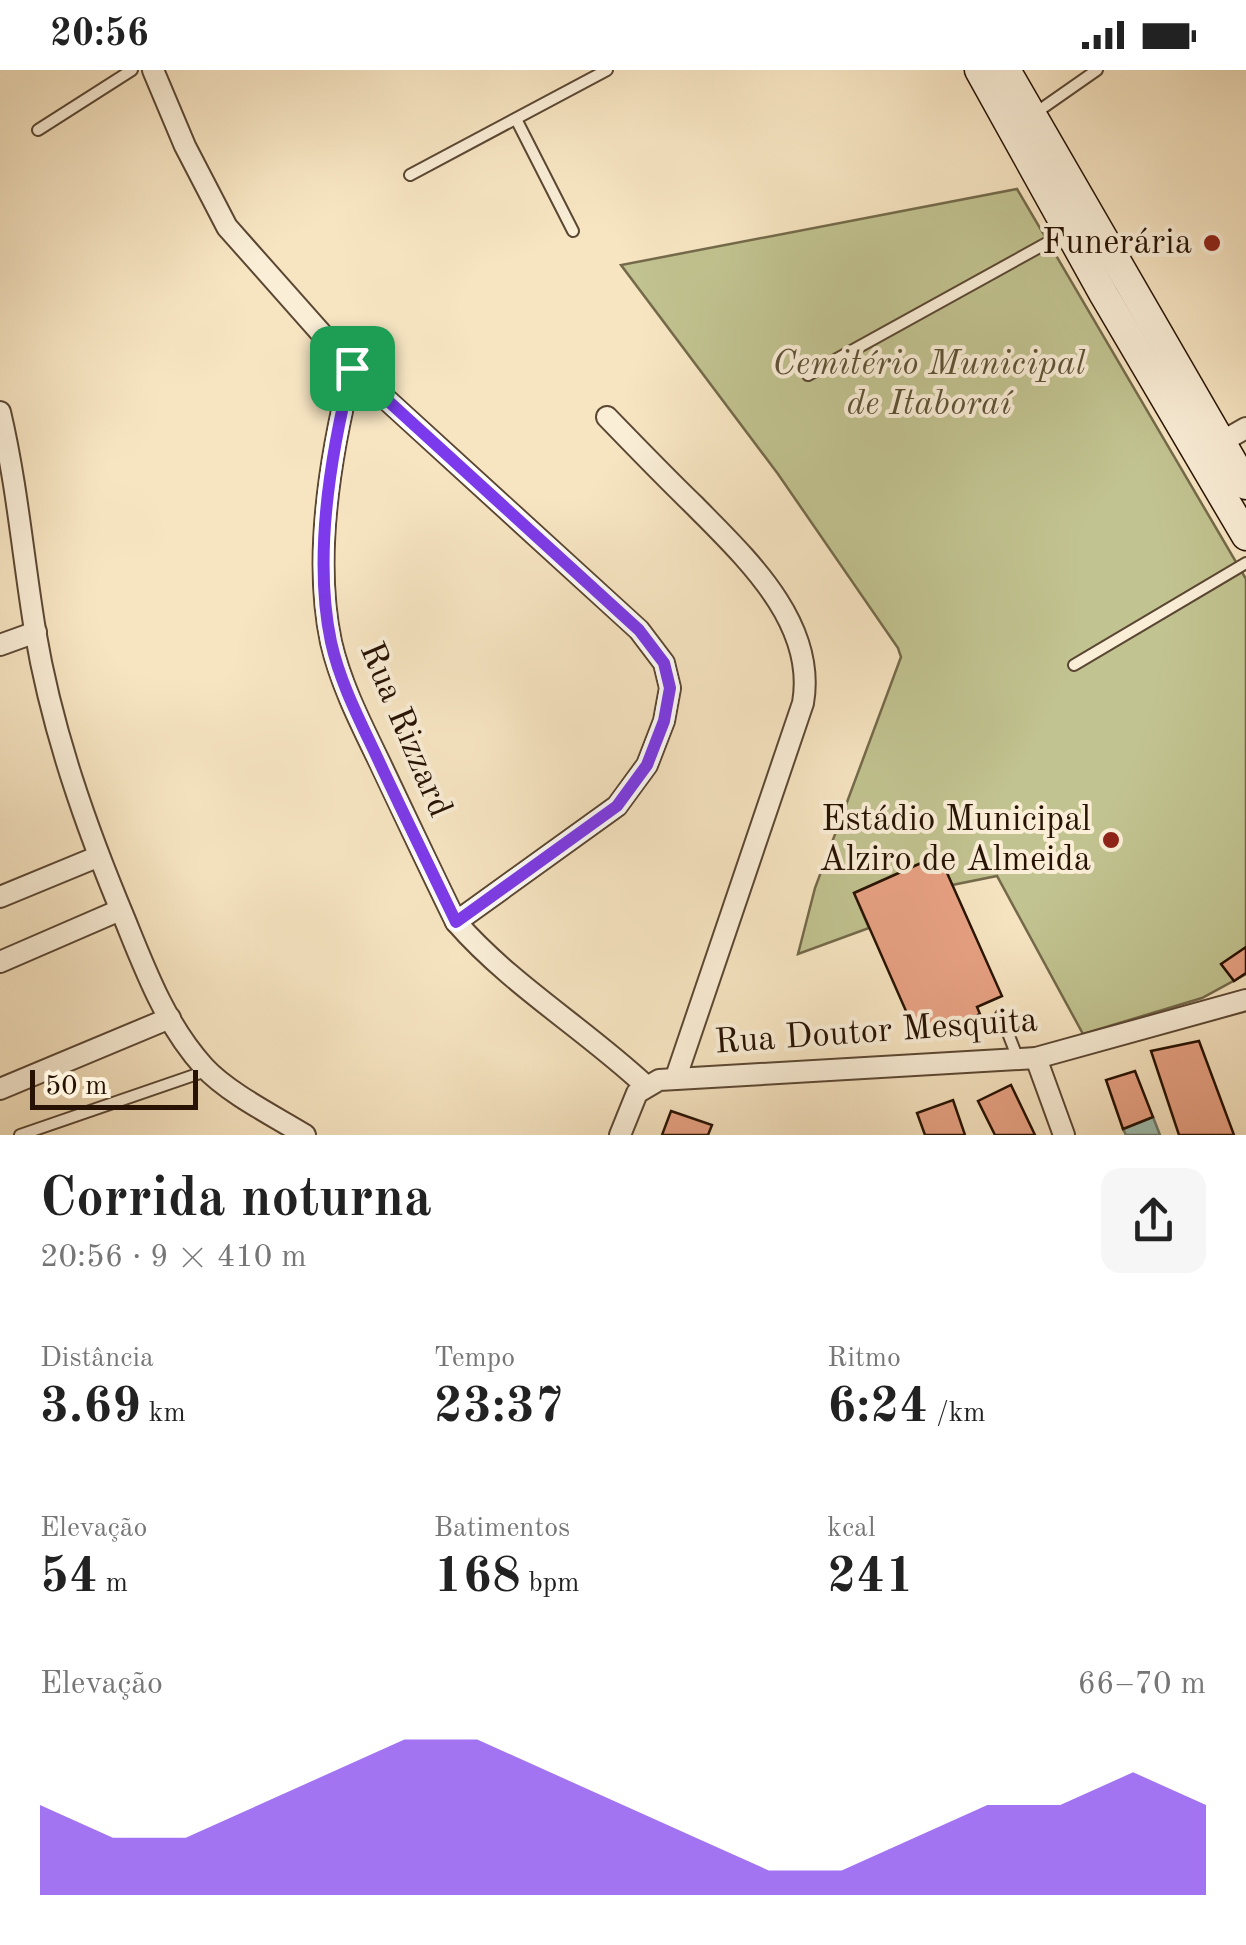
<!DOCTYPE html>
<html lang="pt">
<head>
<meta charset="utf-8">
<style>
	:root { --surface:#fff; --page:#f6f6f6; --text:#222; --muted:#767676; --accent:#7c3aed }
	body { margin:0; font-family:"Old Standard TT",serif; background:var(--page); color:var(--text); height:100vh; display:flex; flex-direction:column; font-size:38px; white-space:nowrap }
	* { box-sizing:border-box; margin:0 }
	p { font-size:32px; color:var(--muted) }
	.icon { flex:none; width:55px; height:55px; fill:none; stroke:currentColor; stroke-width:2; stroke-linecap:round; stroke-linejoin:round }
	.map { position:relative; height:1065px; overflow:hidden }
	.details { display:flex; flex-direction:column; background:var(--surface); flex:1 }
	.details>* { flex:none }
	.scale { position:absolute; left:30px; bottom:25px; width:168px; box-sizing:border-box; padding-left:10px; border:5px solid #271203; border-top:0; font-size:28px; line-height:35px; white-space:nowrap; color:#271203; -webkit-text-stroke:8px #faeed7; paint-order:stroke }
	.pin { position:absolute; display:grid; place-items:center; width:85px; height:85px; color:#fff; margin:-42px; border-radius:20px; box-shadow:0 5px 15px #0006 }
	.round { display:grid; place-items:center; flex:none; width:105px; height:105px; border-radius:20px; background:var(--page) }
	.head { display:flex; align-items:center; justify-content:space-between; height:170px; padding:0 40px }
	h1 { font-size:55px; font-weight:600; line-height:75px }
	.stats { display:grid; grid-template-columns:repeat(3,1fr); gap:15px; height:170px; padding:10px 40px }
	.stats div { display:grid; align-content:center }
	.stats b { font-size:50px; font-weight:600 }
	.stats small { font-size:28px; font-weight:400 }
	.stats p { font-size:28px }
	.chart { height:280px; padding:20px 40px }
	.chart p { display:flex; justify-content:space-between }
	.chart svg { width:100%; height:180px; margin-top:10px; fill:var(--accent); opacity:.7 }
	.status { display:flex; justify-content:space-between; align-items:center; height:70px; padding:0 50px; background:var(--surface); direction:ltr }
	.status svg { height:28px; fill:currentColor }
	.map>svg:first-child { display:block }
	.green { fill:#c1c390; stroke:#746a4a; stroke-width:2.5 }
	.water { fill:#9ebfb0; stroke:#6e7a6b; stroke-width:2.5 }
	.building { fill:#e8a284; stroke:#271203; stroke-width:2.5 }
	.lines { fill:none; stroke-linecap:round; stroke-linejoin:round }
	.lane-casing { stroke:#5b4733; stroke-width:14 }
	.street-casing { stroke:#5b4733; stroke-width:24 }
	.secondary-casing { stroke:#271203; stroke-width:31 }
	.lane { stroke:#faeed7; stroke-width:10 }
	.street { stroke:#faeed7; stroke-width:20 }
	.secondary { stroke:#faeed7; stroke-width:28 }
	.route-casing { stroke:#fff; stroke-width:20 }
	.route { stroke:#7c3aed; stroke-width:12 }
	.poi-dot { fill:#8f2418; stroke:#faeed7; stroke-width:4 }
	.labels { text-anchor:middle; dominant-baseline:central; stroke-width:8; stroke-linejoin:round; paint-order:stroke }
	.poi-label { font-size:35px; fill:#271203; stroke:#faeed7; text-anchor:end }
	.park-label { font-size:35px; font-style:italic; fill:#5d5034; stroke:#faeed7 }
	.street-label { font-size:35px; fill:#271203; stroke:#faeed7 }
</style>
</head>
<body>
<div class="status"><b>20:56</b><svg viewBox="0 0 49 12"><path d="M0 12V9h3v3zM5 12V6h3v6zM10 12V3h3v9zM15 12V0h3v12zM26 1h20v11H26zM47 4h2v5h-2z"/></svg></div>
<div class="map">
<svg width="1246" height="1065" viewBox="0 0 1246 1065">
	<rect width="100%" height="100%" fill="#f7e5c2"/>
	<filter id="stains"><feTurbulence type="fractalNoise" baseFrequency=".002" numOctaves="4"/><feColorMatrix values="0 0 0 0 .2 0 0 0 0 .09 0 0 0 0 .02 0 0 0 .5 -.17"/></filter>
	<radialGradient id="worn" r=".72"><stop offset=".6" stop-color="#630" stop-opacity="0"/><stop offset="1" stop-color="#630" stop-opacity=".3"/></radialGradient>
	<!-- green -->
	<polygon class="green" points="1017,119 1246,509 1246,904 1202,928 1083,964 997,806 952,815 939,786 854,823 869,858 798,884 815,818 901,587 898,578 778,404 621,195"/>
	<!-- water -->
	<polygon class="water" points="1153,1047 1160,1065 1126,1065 1123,1059"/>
	<!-- building -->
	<g class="building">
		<polygon points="939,785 1002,926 977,937 980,944 947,959 945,954 917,966 854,823"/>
		<polygon points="1246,877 1246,903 1234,911 1221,894"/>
		<polygon points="1199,971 1234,1065 1179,1065 1151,981"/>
		<polygon points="1135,1001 1153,1047 1123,1059 1106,1010"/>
		<polygon points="1011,1015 1035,1065 995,1065 978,1031"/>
		<polygon points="953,1030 965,1065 925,1065 917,1043"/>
		<polygon points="671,1041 712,1055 708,1065 662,1065"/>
	</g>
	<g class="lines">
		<!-- lane casing -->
		<g class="lane-casing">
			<g id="lane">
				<polyline points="1034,44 1097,0"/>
				<polyline points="516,49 573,161"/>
				<polyline points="38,60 132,0"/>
				<polyline points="410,105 607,0"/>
				<polyline points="808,305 1065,163"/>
				<polyline points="1074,595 1246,493"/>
				<polyline points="1001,945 1018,989"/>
				<polyline points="20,1065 206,1001"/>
			</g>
		</g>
		<!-- street casing -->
		<g class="street-casing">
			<g id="street">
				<path d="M153,0l32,76 42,81 125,141c-21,83 -39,189 -21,274 10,43 30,82 49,121 25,53 50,106 76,159 55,63 129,107 190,164"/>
				<polyline points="352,298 639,560 664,593 670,618 664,651 647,695 617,736 456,852"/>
				<path d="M0,342c17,72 23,145 35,218 17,101 51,197 90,290 21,52 41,105 79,147 24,26 70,49 101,68"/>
				<path d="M607,347c29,30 58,60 88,89 51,52 122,117 108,197l-127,374"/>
				<polyline points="1209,379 1246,358"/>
				<polyline points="0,575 36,562"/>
				<polyline points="0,827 97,787"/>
				<polyline points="0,892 120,840"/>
				<polyline points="1036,988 1064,1065"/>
				<polyline points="0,1019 170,948"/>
				<polyline points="620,1065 637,1023 659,1010 1036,988 1246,930"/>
			</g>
		</g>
		<!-- secondary casing -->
		<g class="secondary-casing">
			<g id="secondary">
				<polyline points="979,0 1104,225 1246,466"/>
				<polyline points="1006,0 1246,415"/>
			</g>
		</g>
		<!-- lane -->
		<use href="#lane" class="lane"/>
		<!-- street -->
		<use href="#street" class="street"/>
		<!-- secondary -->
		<use href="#secondary" class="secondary"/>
	</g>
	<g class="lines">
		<!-- route casing -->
		<g class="route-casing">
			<path id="route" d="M352,298l287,262 25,33 6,25 -6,33 -17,44 -30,41 -161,116c-24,-50 -49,-101 -73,-152 -19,-42 -42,-83 -52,-128 -18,-85 0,-191 21,-274z"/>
		</g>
		<!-- route -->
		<use href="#route" class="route"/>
	</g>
	<!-- markers -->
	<g class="poi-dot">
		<circle cx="1212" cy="173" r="10"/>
		<circle cx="1111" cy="770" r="10"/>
	</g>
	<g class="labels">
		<!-- poi labels -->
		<g class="poi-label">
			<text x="1192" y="173">Funerária</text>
			<text x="1091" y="750">Estádio Municipal<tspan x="1091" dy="40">Alziro de Almeida</tspan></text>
		</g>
		<!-- park labels -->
		<g class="park-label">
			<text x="929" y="294">Cemitério Municipal<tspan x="929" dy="40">de Itaboraí</tspan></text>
		</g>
		<!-- street labels -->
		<g class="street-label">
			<text transform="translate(405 660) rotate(67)">Rua Rizzard</text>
			<text transform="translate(876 962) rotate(-4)">Rua Doutor Mesquita</text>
		</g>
	</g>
	<rect width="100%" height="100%" filter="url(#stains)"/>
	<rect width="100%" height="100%" fill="url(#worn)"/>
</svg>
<div class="scale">50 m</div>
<div class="pin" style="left:352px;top:298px;background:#1e9e55"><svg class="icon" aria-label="arrive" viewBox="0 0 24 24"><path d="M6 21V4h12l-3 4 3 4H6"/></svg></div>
</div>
<section class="details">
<div class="head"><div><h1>Corrida noturna</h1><p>20:56 · 9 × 410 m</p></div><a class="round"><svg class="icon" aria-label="share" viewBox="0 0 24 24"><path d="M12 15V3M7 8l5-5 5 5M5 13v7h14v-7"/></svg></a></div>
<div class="stats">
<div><p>Distância</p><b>3.69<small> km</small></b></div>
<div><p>Tempo</p><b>23:37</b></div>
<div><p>Ritmo</p><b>6:24<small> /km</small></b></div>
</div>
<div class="stats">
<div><p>Elevação</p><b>54<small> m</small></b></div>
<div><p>Batimentos</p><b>168<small> bpm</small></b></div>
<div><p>kcal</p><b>241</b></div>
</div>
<div class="chart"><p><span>Elevação</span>66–70 m</p>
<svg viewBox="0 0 160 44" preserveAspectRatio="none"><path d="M0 44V22L10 30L20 30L30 22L40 14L50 6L60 6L70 14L80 22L90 30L100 38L110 38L120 30L130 22L140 22L150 14L160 22V44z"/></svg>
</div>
</section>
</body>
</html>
